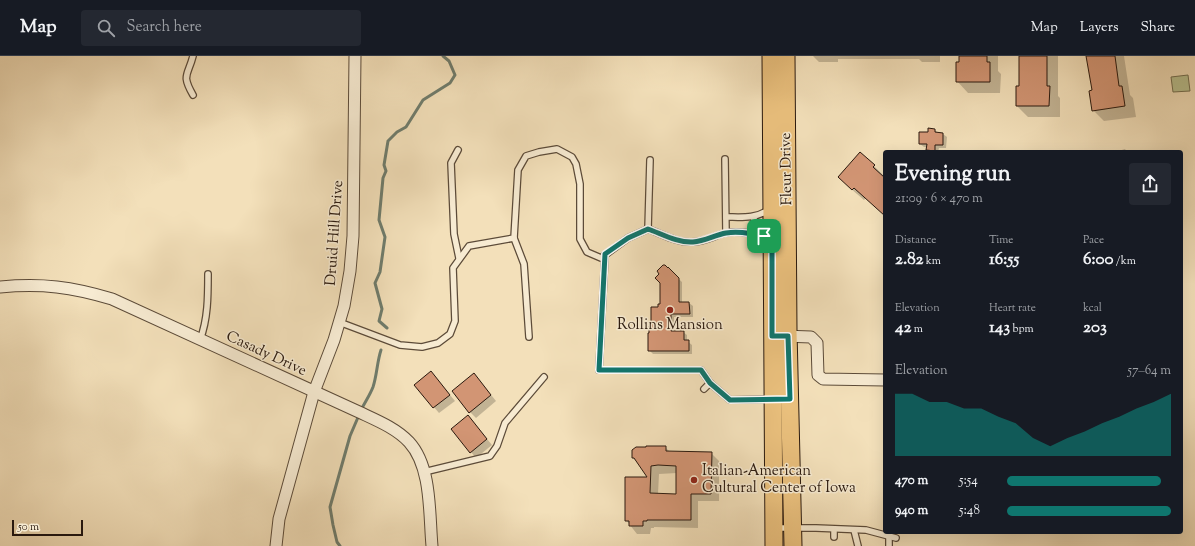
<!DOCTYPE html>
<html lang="en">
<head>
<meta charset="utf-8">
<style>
	:root { --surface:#171b24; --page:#242831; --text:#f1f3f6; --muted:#9ea1a6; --line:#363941; --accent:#0f766e }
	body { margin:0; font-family:"Sorts Mill Goudy",serif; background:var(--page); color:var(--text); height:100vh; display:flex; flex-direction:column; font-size:15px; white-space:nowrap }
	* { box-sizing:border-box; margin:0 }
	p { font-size:13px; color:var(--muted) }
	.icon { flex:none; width:22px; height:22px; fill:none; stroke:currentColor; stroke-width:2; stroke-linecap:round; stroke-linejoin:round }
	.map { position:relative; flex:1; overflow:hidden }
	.side { position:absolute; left:883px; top:94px; width:300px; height:384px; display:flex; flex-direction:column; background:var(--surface); border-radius:4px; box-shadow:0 4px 16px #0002 }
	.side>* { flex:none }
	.scale { position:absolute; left:12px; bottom:10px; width:71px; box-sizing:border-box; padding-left:4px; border:2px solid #2a190e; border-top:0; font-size:11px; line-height:14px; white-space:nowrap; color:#2a190e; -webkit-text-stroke:3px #f7ebd2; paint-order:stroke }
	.pin { position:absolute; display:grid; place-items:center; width:34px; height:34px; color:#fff; margin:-17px; border-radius:8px; box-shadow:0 2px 6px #0006 }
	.round { display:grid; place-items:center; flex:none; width:42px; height:42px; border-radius:4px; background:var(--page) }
	.overview { display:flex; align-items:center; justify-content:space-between; height:68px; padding:0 12px }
	h1 { font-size:22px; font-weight:800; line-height:30px }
	.stats { display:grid; grid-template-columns:repeat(3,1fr); gap:6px; height:68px; padding:4px 12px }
	.stats div { display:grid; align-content:center }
	.stats b { font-size:17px; font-weight:800 }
	.stats small { font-size:11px; font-weight:400 }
	.stats p { font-size:11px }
	.chart { height:112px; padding:8px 12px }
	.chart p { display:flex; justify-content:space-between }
	.chart svg { width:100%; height:72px; margin-top:4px; fill:var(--accent); opacity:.7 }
	ul { padding:0 12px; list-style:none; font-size:13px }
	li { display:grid; grid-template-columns:64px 48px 1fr; align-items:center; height:30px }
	li i { height:10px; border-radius:5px; background:var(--accent) }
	header { display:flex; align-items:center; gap:24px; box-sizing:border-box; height:56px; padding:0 20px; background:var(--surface); border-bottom:1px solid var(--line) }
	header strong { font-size:19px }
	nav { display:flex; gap:22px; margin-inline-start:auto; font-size:14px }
	.search { width:280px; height:36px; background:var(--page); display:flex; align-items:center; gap:10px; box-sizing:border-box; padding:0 14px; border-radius:4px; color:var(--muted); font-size:15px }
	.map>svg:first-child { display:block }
	.green { fill:#b9c291; stroke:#726e50 }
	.shadow { fill:#0003; fill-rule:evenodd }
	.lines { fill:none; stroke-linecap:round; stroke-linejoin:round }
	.stream { stroke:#6f7c6c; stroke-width:3 }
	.building { fill:#d29574; stroke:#2a190e; fill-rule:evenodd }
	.service-casing { stroke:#5c4b39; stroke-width:8 }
	.minor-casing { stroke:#5c4b39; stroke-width:13 }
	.primary-casing { stroke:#2a190e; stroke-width:19 }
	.service { stroke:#f7ebd2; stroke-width:5.5 }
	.minor { stroke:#f7ebd2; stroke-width:11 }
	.primary { stroke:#eac07d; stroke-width:17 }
	.route-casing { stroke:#fff; stroke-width:8 }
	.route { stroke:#0f766e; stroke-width:5 }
	.poi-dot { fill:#8f2418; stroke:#f7ebd2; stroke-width:1.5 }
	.labels { text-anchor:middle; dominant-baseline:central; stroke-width:3; stroke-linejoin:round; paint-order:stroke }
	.street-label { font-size:15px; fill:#2a190e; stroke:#f7ebd2 }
	.poi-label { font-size:15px; fill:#2a190e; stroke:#f7ebd2 }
</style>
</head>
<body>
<header>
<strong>Map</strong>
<div class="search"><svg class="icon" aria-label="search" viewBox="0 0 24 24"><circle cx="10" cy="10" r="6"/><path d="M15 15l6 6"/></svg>Search here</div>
<nav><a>Map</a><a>Layers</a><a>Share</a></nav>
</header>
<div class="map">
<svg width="1195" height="490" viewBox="0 0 1195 490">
	<rect width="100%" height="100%" fill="#f3e0ba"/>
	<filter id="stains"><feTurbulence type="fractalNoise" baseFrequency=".005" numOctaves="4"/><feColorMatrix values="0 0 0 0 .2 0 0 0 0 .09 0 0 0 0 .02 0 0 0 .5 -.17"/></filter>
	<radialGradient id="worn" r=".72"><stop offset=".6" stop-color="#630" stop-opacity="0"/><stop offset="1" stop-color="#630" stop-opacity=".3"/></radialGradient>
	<!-- green -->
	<polygon class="green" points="1188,19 1190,35 1173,36 1171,21"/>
	<!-- shadow -->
	<g class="shadow">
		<polygon points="813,0 940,0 940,6 922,6 919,3 838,3 838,6 819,6"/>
		<polygon points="960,0 998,0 998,15 1001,18 1000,37 968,37 957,25"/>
		<polygon points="1020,0 1058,0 1058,40 1060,42 1060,61 1028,61 1017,50 1020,31"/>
		<polygon points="1087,0 1124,0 1130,39 1133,42 1136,61 1104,65 1093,54 1093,35"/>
		<polygon points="935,74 938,77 943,78 947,81 946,92 939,92 938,96 929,96 927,94 927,91 924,91 920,88 929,77"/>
		<polygon points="1125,93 1127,96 1115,96"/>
		<polygon points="874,110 885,121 884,122 885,123 885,159 866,142 864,144 850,132"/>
		<polygon points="668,213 682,226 682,247 689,247 693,250 693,261 674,261 674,276 683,276 687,279 687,285 692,289 692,298 653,298 649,294 652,271 661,249"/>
		<polygon points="431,316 455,345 439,357 415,329"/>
		<polygon points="479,324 496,345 476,362 470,356"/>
		<polygon points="473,366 492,389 476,402 471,396"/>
		<path d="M665,391l5,5 41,1 8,8v40h-21v27l-44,-1v1h-3l-1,6h-13l-11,-14 23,-42 -9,-13 -7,-7zM677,417v22l-19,-1 1,-20z"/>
	</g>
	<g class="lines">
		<!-- stream -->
		<g class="stream">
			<polyline points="387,272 379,265 382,253 375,227 380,216 385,181 379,164 383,122 386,115 384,109 388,85 397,76 406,71 423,44 450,27 455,19 449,5 443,0"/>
			<path d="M361,354c4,-8 9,-15 12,-23 4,-12 4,-25 8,-37"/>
			<polyline points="340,490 337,486 333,469 330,451 350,380 359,359"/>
		</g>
	</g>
	<!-- building -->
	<g class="building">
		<polygon points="959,0 987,0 987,6 990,6 990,26 956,26 956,6 959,6"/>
		<polygon points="1019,0 1047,0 1047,30 1050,30 1049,50 1016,50 1016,30 1019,30"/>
		<polygon points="1086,0 1115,0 1119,30 1122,30 1125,50 1092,55 1089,35 1092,34"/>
		<polygon points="928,72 935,73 935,76 943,77 943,89 935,89 935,95 926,94 927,88 919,88 919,76 928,76"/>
		<polygon points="860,96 875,109 873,111 885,122 885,160 854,132 852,134 838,121"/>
		<polygon points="663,209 665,209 668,212 668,211 679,222 679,246 689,246 690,258 671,258 671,275 684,275 684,284 689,284 689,295 648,295 648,277 649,277 649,270 651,270 651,251 658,251 658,248 660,248 660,227 655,222 659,218 657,215"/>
		<polygon points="431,315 450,339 433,352 414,329"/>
		<polygon points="474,317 491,339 469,357 452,335"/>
		<polygon points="468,359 487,383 470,397 451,373"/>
		<path d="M646,390h20v5l46,1 -1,42h-20v26h-44v1h-4v5h-14v-5h-4v-44h22l-13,-19h-2v-8l4,-3h10zM658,409l18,1v28l-26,-1 1,-27z"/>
	</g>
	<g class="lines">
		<!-- service casing -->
		<g class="service-casing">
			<g id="service">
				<path d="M193,39c-12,-21 -5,-19 0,-39"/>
				<polyline points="458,94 451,107 454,178 459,202"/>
				<polyline points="725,103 726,177"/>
				<path d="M726,161c14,0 30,2 42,-7"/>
				<polyline points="754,161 754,177"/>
				<polyline points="648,173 650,104"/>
				<polyline points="514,182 524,208 529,281"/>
				<polyline points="605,199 599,314 701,314 710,327 730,344 771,343"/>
				<path d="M339,266l61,23 22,2 16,-4 12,-9 5,-13 -2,-53 16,-22 45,-8 4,-68 8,-14 13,-4 18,-3 15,8 4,7 4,20v55l7,13 14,6 27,-20 20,-9c14,5 29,14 44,13 12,0 22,-6 33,-9 11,-3 35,1 45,6"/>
				<path d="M200,284c8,-21 8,-44 8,-66"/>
				<polyline points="704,333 710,327"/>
				<polyline points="424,416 490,400 497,390 505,367 544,321"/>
				<polyline points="775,472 816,472 866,474 896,482"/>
				<polyline points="834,473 834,481"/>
				<polyline points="854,474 858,490"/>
				<polyline points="889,481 889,490"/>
			</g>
		</g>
		<!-- minor casing -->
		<g class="minor-casing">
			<g id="minor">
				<path d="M0,231c42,-4 72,0 112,12l247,113c17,8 37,16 50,30 23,25 20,72 23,104"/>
				<polyline points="783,280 811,281 817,287 818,319 823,323 885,324"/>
				<polyline points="276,490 279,463 314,336 334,284 344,250 350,215 353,180 355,0"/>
			</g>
		</g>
		<!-- primary casing -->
		<g class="primary-casing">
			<g id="primary">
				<polyline points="771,0 774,490"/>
				<polyline points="786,0 788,274 793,490"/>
			</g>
		</g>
		<!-- service -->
		<use href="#service" class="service"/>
		<!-- minor -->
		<use href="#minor" class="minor"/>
		<!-- primary -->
		<use href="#primary" class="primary"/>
	</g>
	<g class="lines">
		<!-- route casing -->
		<g class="route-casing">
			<path id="route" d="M648,173c14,5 30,14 45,13 12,-1 22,-7 33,-9 14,-2 34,1 46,7v96h16l2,63 -60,1 -20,-17 -9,-13h-102l6,-116 23,-16z"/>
		</g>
		<!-- route -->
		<use href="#route" class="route"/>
	</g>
	<!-- markers -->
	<g class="poi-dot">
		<circle cx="670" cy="254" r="4"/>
		<circle cx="694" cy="424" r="4"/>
	</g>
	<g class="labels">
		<!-- street labels -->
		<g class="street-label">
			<text transform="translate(787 113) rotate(-91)">Fleur Drive</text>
			<text transform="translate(335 177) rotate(-86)">Druid Hill Drive</text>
			<text transform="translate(266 298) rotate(25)">Casady Drive</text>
		</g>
		<!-- poi labels -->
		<g class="poi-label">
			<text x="670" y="269">Rollins Mansion</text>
			<text x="702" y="415" text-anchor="start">Italian-American<tspan x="702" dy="17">Cultural Center of Iowa</tspan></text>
		</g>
	</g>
	<rect width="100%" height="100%" filter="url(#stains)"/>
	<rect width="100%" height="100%" fill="url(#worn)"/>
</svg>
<div class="scale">50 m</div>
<div class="pin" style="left:764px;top:180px;background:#1e9e55"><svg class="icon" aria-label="arrive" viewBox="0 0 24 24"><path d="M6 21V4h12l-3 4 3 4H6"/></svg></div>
<section class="side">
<div class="overview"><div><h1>Evening run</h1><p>21:09 · 6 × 470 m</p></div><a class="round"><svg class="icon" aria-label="share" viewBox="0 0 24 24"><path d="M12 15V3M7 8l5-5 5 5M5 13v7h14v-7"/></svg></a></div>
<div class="stats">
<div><p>Distance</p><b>2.82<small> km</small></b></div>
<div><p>Time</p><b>16:55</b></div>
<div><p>Pace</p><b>6:00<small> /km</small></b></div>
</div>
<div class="stats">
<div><p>Elevation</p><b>42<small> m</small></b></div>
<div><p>Heart rate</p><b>143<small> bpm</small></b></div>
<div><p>kcal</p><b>203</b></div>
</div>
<div class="chart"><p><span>Elevation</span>57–64 m</p>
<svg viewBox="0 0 160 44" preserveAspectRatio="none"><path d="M0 44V6L10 6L20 11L30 11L40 15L50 15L60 20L70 24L80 33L90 38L100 33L110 29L120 24L130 20L140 15L150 11L160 6V44z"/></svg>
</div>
<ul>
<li><b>470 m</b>5:54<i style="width:94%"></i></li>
<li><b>940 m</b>5:48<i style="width:100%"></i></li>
</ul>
</section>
</div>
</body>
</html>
